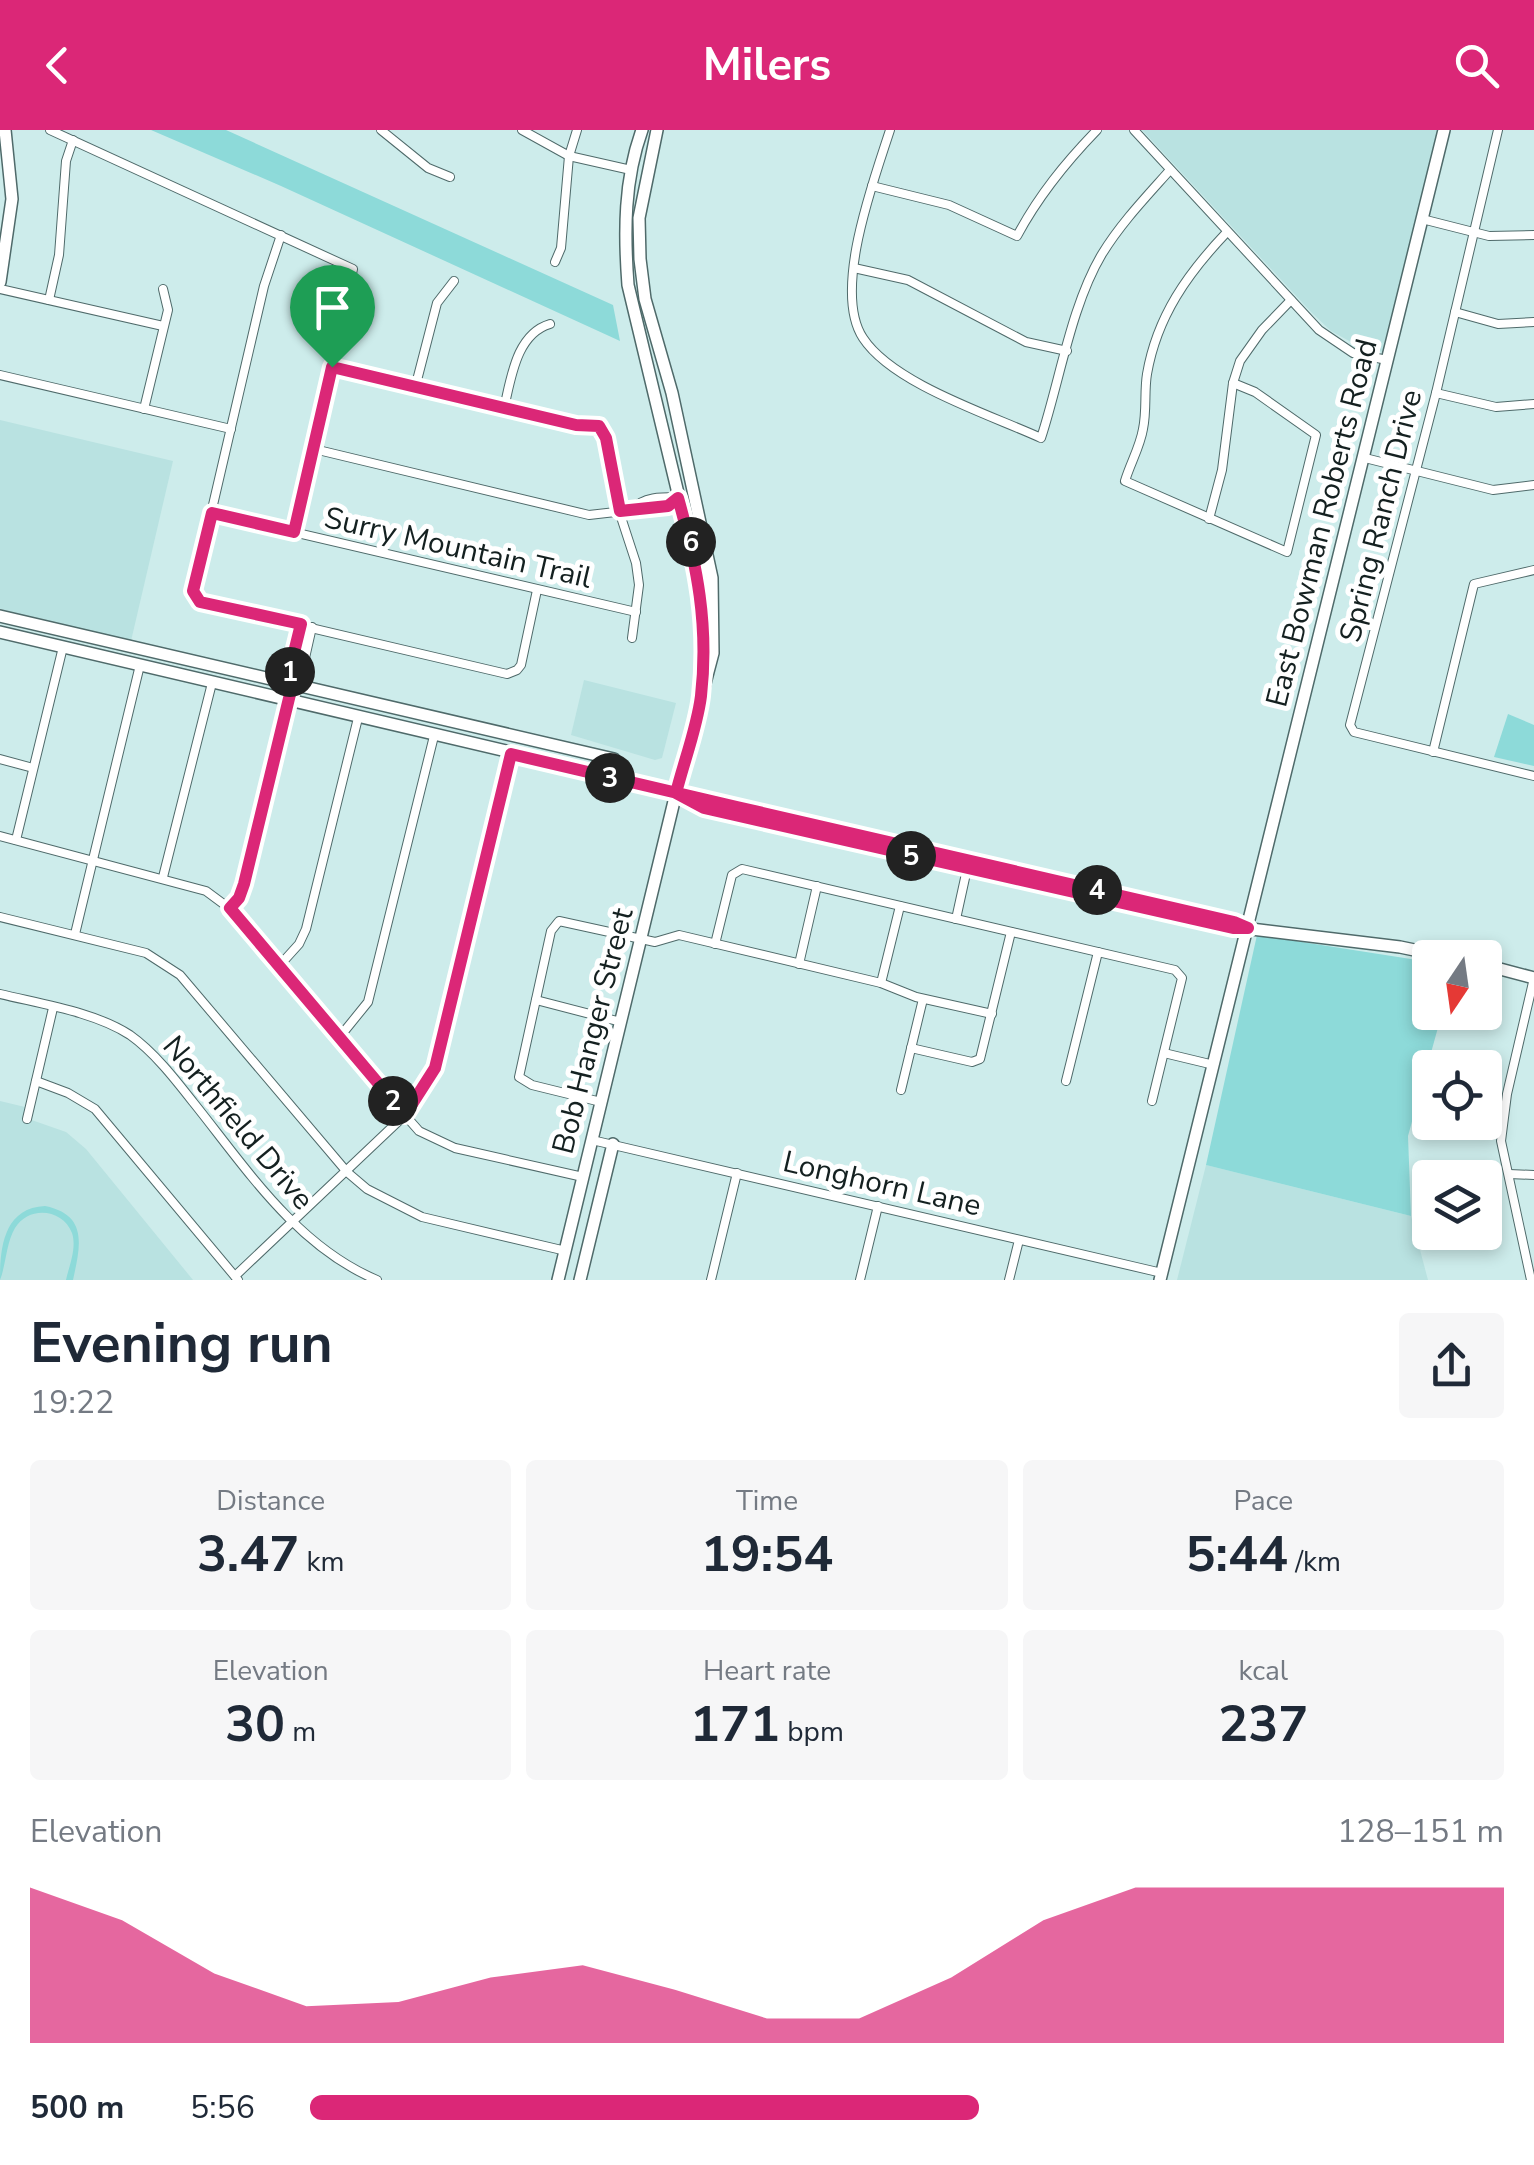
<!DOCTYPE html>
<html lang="en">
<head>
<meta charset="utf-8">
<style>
	:root { --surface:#fff; --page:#f6f6f7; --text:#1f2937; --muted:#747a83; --accent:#db2777 }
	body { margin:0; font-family:"Nunito Sans",sans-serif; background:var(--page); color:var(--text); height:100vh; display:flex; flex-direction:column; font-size:38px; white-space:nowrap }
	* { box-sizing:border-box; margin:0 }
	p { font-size:32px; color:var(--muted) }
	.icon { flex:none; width:55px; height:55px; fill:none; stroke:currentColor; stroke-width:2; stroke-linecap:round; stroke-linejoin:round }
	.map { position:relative; height:1150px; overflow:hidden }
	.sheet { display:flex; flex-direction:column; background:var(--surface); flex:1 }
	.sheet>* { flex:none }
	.needle { width:65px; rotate:193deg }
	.controls { position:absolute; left:1412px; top:810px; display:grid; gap:20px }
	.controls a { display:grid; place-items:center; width:90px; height:90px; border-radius:10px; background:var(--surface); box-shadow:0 5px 15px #0003; font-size:50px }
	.pin { position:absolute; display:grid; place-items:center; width:85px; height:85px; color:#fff; margin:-102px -42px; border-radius:50% 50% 50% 0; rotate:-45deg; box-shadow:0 0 10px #0007 }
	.pin .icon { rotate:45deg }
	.km { position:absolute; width:50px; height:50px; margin:-25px; border-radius:50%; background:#222; color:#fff; font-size:28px; line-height:50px; text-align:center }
	.round { display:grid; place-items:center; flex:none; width:105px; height:105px; border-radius:10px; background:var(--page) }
	.head { display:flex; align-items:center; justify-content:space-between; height:170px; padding:0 30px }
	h1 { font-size:55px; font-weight:700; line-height:75px }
	.stats { display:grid; grid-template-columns:repeat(3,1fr); gap:15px; height:170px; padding:10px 30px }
	.stats div { display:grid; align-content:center; border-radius:10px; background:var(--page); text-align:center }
	.stats b { font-size:50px; font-weight:700 }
	.stats small { font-size:28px; font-weight:400 }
	.stats p { font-size:28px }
	.chart { height:280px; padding:20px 30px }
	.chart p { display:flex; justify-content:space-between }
	.chart svg { width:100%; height:180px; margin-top:10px; fill:var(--accent); opacity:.7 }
	ul { padding:0 30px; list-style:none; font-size:32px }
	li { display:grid; grid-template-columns:160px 120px 1fr; align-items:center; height:75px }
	li i { height:25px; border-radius:12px; background:var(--accent) }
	header { display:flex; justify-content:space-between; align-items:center; height:130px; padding:0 30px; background:var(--accent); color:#fff; font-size:45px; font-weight:700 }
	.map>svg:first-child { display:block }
	.built { fill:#b9e2e1 }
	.green { fill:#8ddad9 }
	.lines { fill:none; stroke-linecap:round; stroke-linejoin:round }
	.street-casing { stroke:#4f6a6a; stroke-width:10 }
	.secondary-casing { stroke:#4f6a6a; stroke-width:14 }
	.street { stroke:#fff; stroke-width:8 }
	.secondary { stroke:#fff; stroke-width:11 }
	.route-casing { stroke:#fff; stroke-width:20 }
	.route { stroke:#db2777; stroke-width:12 }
	.labels { text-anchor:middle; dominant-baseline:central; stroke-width:10; stroke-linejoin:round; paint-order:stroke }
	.street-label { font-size:30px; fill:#142020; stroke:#fff }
</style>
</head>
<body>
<header><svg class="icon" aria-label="back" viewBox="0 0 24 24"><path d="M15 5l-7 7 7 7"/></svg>Milers<svg class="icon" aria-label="search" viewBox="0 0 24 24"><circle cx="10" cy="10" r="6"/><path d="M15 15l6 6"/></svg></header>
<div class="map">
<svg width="1534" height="1150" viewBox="0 0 1534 1150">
	<rect width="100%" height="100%" fill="#cdeceb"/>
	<!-- built -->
	<g class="built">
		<polygon points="1142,0 1438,0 1382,222 1351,212 1331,201 1312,183"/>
		<polygon points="0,290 173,331 131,511 0,479"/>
		<polygon points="584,550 676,573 662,628 655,630 571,605"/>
		<polygon points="0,971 25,977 23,987 66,1002 86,1019 193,1150 0,1150"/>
		<polygon points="1206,1035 1411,1086 1428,1150 1177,1150"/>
	</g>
	<!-- green -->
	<g class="green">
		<polygon points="151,0 226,0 613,175 620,211 281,56"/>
		<polygon points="1508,584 1534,595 1534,636 1494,627"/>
		<polygon points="1257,805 1430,832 1430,882 1442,883 1408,1006 1411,1086 1206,1035"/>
		<path d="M45,1076c44,9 35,41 28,74h-7c3,-14 11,-32 6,-47 -9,-24 -43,-28 -57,-5 -9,15 -9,37 -15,52 0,-33 4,-72 45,-74z"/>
	</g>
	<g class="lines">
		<!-- street casing -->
		<g class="street-casing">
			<g id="street">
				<polyline points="50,0 353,139 294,402"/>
				<polyline points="381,0 428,38 450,47"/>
				<polyline points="522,0 569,26 631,40"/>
				<path d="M890,0c-16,50 -58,161 -27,208 30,46 128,77 178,100 19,-58 30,-132 61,-184 19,-31 44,-57 68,-84"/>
				<polyline points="1134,0 1319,200 1353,223 1387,230"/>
				<polyline points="1498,0 1436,263 1350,595 1354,602 1534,646"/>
				<path d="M872,56l77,19 68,31c22,-41 48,-73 80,-106"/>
				<polyline points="1422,89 1489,106 1534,105"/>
				<path d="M1227,102c-39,41 -70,84 -80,142 -3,18 0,36 -4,55 -3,18 -13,35 -18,52l162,71 29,-117 -61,-43 -22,-9"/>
				<polyline points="281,105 264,156 199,435 195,467 200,472 507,544 517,540 521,535 537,460"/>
				<polyline points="555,132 561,118 569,26 577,0"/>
				<polyline points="854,138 908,150 1026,212 1067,221"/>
				<polyline points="0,159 163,196"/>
				<polyline points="49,170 59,125 66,31 73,10"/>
				<polyline points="1455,182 1498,194 1534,192"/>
				<polyline points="332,237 602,299 619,381 636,433 639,455 632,508"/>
				<polyline points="0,245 231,299"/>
				<polyline points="415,258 437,173 454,151"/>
				<polyline points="1436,263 1496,277 1534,274"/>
				<path d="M504,278c7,-29 12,-74 46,-84"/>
				<polyline points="144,279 168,180 163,159"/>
				<polyline points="314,319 589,385 668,376 678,367"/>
				<polyline points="1365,328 1493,360 1534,355"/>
				<path d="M633,379c11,-13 31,-12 47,-12"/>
				<polyline points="212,383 636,482"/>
				<polyline points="1209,389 1222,340 1233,253 1240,231 1262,200 1291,170"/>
				<polyline points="291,553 288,547 301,495"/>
				<polyline points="293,556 300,550 312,497"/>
				<polyline points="1433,622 1474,454 1534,440"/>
				<polyline points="0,629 33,638"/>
				<polyline points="0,706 206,761 237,784 338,909 419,1001 455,1018 583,1047"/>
				<polyline points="16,710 63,517"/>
				<polyline points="163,747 212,553"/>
				<polyline points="230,778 239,767 244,754 289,570"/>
				<polyline points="0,787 146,823 180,845 347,1042 367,1059 422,1087 566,1121"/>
				<polyline points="956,789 967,739"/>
				<polyline points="75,804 140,535"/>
				<polyline points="715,814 732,745 742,739 1175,840 1182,848 1152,971"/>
				<polyline points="799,834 817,756"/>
				<polyline points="280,835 299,814 306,799 358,588"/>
				<polyline points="881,853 900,776"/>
				<path d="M0,864c41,10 95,18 130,41 24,17 45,44 63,67 53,66 103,144 184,178"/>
				<polyline points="536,870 621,892"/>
				<polyline points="338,909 368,872 434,606"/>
				<polyline points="911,918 972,932 980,929 1011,802"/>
				<polyline points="1164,923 1214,935"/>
				<polyline points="36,951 68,963 95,979 238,1150"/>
				<polyline points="1066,951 1098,822"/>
				<polyline points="901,960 923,869"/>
				<polyline points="601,972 532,955 519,947 551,801 559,791 655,812 679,805 881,853 916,867 992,884"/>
				<polyline points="27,989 53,878"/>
				<polyline points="592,1010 1162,1143"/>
				<polyline points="1509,1044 1534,1045"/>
				<polyline points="235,1146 405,985 435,938 511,624"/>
				<polyline points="711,1150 737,1043"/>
				<polyline points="860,1150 878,1076"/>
				<polyline points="1009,1150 1019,1110"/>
				<polyline points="1531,1150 1501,1011 1507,964 1534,848"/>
			</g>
		</g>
		<!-- secondary casing -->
		<g class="secondary-casing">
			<g id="secondary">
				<path d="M642,0c-18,50 -18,102 -14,155l73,304v91"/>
				<polyline points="0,152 12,69 5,0"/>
				<polyline points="0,486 614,629"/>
				<polyline points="0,502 1234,792 1247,798"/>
				<polyline points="693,672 704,678 1073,763"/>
				<polyline points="1243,798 1400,817 1453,828"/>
				<polyline points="1485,835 1534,848"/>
				<polyline points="558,1150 676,663 713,523 712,448 672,263 645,169 640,129 639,88 657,0"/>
				<polyline points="580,1150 613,1014"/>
				<polyline points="1160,1150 1444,0"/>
			</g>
		</g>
		<!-- street -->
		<use href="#street" class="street"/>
		<!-- secondary -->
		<use href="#secondary" class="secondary"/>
	</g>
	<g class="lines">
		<!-- route casing -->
		<g class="route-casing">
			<path id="route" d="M332,237l-38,165 -82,-19 -19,78 7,11 101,22 -13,53 4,9 -48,198 -5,14 -9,10 175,207 30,-47 76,-314c75,17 151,36 226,53l497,115 14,6h-15l-529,-120 -28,-15c8,-32 21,-65 25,-97 8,-71 -4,-131 -23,-198l-10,8 -48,5 -14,-73 -7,-12 -23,-1 -244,-58"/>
		</g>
		<!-- route -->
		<use href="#route" class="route"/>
	</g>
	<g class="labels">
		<!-- street labels -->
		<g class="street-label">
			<text transform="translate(1381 386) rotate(-76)">Spring Ranch Drive</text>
			<text transform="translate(1322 393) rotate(-76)">East Bowman Roberts Road</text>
			<text transform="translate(458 418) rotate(13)">Surry Mountain Trail</text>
			<text transform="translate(593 901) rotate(-76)">Bob Hanger Street</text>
			<text transform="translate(238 993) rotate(50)">Northfield Drive</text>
			<text transform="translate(882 1054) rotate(13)">Longhorn Lane</text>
		</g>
	</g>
</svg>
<div class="controls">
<a><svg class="needle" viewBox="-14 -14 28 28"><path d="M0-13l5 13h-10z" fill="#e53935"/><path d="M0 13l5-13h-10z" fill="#747a83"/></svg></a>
<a><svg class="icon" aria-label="locate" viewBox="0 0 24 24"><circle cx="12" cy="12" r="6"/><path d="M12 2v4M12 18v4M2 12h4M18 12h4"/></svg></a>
<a><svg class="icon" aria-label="layers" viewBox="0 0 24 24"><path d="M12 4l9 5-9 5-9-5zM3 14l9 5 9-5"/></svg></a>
</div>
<div class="pin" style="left:332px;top:237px;background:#1e9e55"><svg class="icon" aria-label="arrive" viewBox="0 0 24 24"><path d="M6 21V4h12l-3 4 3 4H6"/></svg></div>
<b class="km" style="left:290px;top:542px">1</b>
<b class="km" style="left:393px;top:971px">2</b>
<b class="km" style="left:610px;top:648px">3</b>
<b class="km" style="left:1097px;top:760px">4</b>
<b class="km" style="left:911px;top:726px">5</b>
<b class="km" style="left:691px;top:412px">6</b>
</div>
<section class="sheet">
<div class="head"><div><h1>Evening run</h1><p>19:22</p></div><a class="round"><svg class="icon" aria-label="share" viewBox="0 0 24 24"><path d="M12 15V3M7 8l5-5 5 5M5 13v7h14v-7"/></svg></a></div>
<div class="stats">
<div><p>Distance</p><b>3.47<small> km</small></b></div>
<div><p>Time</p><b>19:54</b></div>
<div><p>Pace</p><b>5:44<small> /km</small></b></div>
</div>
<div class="stats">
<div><p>Elevation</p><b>30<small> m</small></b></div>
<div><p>Heart rate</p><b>171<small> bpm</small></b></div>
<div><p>kcal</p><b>237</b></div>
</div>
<div class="chart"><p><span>Elevation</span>128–151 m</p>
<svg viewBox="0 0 160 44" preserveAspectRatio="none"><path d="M0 44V6L10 14L20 27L30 35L40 34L50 28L60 25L70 31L80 38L90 38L100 28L110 14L120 6L130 6L140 6L150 6L160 6V44z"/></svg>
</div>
<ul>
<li><b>500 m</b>5:56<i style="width:56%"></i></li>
</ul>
</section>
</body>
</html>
